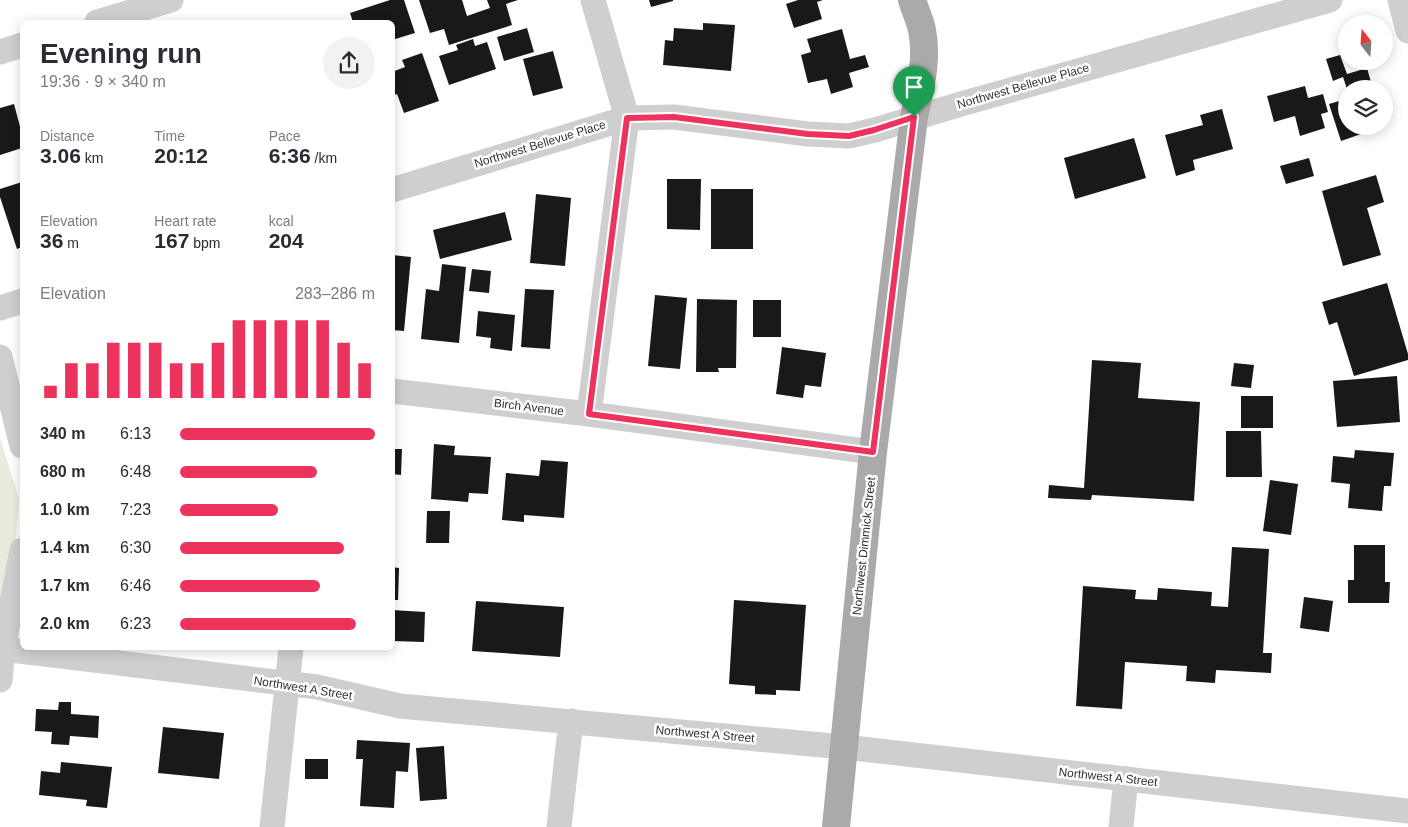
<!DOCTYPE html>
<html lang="en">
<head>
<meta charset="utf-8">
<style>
	:root { --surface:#fff; --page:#f2f2f3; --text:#2b2b33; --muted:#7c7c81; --accent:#eb335e }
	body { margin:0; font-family:Arial,sans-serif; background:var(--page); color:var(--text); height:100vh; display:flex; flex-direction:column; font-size:19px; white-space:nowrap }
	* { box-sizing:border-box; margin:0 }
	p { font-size:16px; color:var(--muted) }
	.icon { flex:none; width:28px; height:28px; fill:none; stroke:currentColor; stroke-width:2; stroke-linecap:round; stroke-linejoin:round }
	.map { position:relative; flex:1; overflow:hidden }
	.drawer { position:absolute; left:20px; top:20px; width:375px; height:630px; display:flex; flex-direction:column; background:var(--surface); border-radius:8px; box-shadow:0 2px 12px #0003 }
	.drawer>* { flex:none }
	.needle { width:32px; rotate:343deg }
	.fabs { position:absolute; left:1338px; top:15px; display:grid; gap:10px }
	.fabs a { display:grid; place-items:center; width:55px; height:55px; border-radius:50%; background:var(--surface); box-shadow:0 2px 12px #0003; font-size:25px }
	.pin { position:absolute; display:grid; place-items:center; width:42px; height:42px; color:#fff; margin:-51px -21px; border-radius:50% 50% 50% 0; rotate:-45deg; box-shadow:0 0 5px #0007 }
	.pin .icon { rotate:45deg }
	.round { display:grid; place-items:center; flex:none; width:52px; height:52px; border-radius:26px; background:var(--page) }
	.headline { display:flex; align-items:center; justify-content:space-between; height:85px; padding:0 20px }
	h1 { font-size:28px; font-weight:800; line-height:38px }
	.stats { display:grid; grid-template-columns:repeat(3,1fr); gap:8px; height:85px; padding:5px 20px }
	.stats div { display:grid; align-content:center }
	.stats b { font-size:21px; font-weight:800 }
	.stats small { font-size:14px; font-weight:400 }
	.stats p { font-size:14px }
	.chart { height:140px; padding:10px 20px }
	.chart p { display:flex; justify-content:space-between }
	.chart svg { width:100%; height:90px; margin-top:5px; stroke:var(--accent); stroke-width:6 }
	ul { padding:0 20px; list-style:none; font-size:16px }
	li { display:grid; grid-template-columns:80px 60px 1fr; align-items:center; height:38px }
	li i { height:12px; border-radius:6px; background:var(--accent) }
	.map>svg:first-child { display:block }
	.green { fill:#e8ecde }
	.building { fill:#191919 }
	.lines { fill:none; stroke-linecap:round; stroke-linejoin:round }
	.minor { stroke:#cfcfcf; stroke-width:25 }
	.major { stroke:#aaa; stroke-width:28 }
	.route-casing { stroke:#fff; stroke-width:10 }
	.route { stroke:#eb335e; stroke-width:6 }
	.labels { text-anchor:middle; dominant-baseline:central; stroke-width:5; stroke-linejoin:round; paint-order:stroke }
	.street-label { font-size:12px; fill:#323232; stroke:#fff }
</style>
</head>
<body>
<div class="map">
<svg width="1408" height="827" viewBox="0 0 1408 827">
	<rect width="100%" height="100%" fill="#fff"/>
	<!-- green -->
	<polygon class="green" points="0,438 19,499 15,551 0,621"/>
	<!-- building -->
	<g class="building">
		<polygon points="390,0 404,0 415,33 392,40 392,22 353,22 350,13"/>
		<polygon points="419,0 462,0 467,16 490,8 487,0 518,0 506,4 512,25 449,45 444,29 430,33"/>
		<polygon points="649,0 673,0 673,1 651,7"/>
		<polygon points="798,0 823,0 817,2 822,19 794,28 786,4"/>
		<polygon points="703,23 735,25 731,71 663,65 665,40 673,41 674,28 703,30"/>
		<polygon points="527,28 534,52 504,61 497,37"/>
		<polygon points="842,29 850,59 865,55 869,67 849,73 853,87 831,94 827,79 808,83 801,55 811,52 807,39"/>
		<polygon points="473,39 475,46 487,42 496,69 449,85 439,56 458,50 456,45"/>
		<polygon points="553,51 563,88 533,96 523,59"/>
		<polygon points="422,53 439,101 404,113 397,94 392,96 392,72 405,67 402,60"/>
		<polygon points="1340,55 1347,74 1367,68 1373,89 1347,89 1343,77 1333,81 1326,59"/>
		<polygon points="1305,86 1308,98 1323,94 1328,112 1321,114 1325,128 1300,136 1295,116 1274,122 1267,96"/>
		<polygon points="1346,99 1346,126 1359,126 1361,134 1341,141 1329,104"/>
		<polygon points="14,104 22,134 22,148 0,155 0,108"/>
		<polygon points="1222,109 1233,149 1193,160 1195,170 1176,176 1165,135 1203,125 1200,115"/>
		<polygon points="1134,138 1146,178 1075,199 1064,158"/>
		<polygon points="1309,158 1314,176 1286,184 1280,166"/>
		<polygon points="1376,175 1384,202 1367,208 1381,255 1343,266 1322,191"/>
		<polygon points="667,179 701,179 700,230 667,229"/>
		<polygon points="22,182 22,247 17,249 0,197 0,189"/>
		<rect x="711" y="189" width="42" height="60"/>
		<polygon points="536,194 571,198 565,266 530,263"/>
		<polygon points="505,212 512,240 440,259 433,230"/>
		<polygon points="392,255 411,257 404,331 392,330"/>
		<polygon points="442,264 466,267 459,343 421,339 426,289 439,291"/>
		<polygon points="472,269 491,271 489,293 469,291"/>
		<polygon points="1387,283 1408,354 1408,360 1354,376 1337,322 1329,325 1322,302"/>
		<polygon points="525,289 554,290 550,349 521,347"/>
		<polygon points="655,295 687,298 680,369 648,366"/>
		<polygon points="697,299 737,300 736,368 718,368 719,372 696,372"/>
		<rect x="753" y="300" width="28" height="37"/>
		<polygon points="478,311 515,315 512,351 490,348 491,338 476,336"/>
		<polygon points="782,347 826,353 821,387 805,385 803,398 776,394"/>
		<polygon points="1092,360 1141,363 1138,398 1200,402 1194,501 1092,495 1091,500 1048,498 1049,485 1084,488"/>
		<polygon points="1234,363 1254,365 1251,388 1231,386"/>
		<polygon points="1397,376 1400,422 1337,427 1333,381"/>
		<rect x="1241" y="396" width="32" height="32"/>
		<polygon points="1226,431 1261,431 1262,477 1226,477"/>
		<polygon points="434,444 455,446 454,455 491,457 488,494 469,493 468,502 431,499"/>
		<polygon points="392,449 402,449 401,475 392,474"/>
		<polygon points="1355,450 1394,453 1391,486 1384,486 1382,511 1348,508 1350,484 1331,482 1333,456 1354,458"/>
		<polygon points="541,460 568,462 564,518 524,515 524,522 502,520 506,473 539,476"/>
		<polygon points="1270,480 1298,484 1291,535 1263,531"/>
		<polygon points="427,511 450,511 449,543 426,543"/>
		<polygon points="1354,545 1385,545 1385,582 1390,582 1389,603 1348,603 1348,580 1354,580"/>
		<polygon points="1232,547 1269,549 1263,653 1272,653 1271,673 1216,670 1215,683 1186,681 1187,666 1125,662 1122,709 1076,706 1083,586 1136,590 1135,599 1157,600 1158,588 1212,592 1211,606 1228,607"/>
		<polygon points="392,567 399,568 398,600 392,600"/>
		<polygon points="1304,597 1333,601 1329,632 1300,628"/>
		<polygon points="734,600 806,605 800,691 776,690 776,695 755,694 755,686 729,684"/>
		<polygon points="476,601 564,607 560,657 472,651"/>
		<polygon points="392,610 425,612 424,642 392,641"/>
		<polygon points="59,702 71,702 71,714 99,716 98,738 70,736 69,745 51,744 52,732 35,731 36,709 58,710"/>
		<polygon points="163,727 224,733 219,779 158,773"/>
		<polygon points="357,740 410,743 408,772 396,771 394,808 360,806 363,759 356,759"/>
		<polygon points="444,746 447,799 420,801 416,748"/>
		<rect x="305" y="759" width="23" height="20"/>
		<polygon points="61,762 112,767 107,808 86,806 87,800 39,795 41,771 60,773"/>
	</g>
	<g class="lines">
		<!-- minor -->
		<g class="minor">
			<polyline points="1400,0 1408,31"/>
			<polyline points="97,22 171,0"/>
			<polyline points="0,52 22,45"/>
			<polyline points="392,190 627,118 674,117 808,134 849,136 875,130 961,104 1330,0"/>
			<polyline points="0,308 22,301"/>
			<polyline points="0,357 22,446"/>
			<polyline points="392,391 589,414 873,452"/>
			<polyline points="589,414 627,118 593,0"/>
			<polyline points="3,649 317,687 400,706 844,747 1408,811"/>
			<polyline points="0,680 3,649 22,550"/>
			<polyline points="272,827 291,648"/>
			<polyline points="559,827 571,721"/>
			<polyline points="1121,827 1126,779"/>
		</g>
		<!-- major -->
		<path class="major" d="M836,827l37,-375 41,-335c6,-28 14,-58 8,-87 -2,-10 -7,-20 -10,-30"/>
	</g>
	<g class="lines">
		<!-- route casing -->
		<g class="route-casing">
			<polygon id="route" points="674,117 808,134 849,136 874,130 914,117 873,452 589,414 627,118"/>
		</g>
		<!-- route -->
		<use href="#route" class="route"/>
	</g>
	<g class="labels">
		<!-- street labels -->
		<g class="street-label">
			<text transform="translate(1023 86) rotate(-16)">Northwest Bellevue Place</text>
			<text transform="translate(540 144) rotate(-17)">Northwest Bellevue Place</text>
			<text transform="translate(529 407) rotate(7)">Birch Avenue</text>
			<text transform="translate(864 546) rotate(-84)">Northwest Dimmick Street</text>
			<text transform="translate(303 688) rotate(9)">Northwest A Street</text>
			<text transform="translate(705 734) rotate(5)">Northwest A Street</text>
			<text transform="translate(1108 777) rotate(6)">Northwest A Street</text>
		</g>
	</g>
</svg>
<div class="fabs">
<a><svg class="needle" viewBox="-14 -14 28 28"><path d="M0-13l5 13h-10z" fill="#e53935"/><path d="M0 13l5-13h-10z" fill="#7c7c81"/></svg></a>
<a><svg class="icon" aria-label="layers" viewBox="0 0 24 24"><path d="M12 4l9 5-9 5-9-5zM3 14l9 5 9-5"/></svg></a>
</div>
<div class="pin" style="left:914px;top:117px;background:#1e9e55"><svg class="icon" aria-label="arrive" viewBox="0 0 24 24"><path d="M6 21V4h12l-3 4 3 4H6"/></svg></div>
<section class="drawer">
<div class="headline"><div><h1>Evening run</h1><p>19:36 · 9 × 340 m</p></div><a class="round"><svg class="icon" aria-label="share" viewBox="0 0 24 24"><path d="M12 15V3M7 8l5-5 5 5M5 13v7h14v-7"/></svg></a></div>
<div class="stats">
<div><p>Distance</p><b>3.06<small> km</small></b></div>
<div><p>Time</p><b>20:12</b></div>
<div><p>Pace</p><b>6:36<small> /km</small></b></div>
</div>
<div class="stats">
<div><p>Elevation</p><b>36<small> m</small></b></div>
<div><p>Heart rate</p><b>167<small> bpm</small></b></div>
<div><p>kcal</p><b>204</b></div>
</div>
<div class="chart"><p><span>Elevation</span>283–286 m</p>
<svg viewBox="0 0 160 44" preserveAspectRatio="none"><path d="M5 44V38M15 44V27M25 44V27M35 44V17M45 44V17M55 44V17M65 44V27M75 44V27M85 44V17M95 44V6M105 44V6M115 44V6M125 44V6M135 44V6M145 44V17M155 44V27"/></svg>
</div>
<ul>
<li><b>340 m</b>6:13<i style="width:100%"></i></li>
<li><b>680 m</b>6:48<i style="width:70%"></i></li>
<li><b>1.0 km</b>7:23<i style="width:50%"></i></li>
<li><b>1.4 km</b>6:30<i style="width:84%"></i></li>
<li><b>1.7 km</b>6:46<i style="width:72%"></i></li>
<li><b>2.0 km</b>6:23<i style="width:90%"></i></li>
</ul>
</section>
</div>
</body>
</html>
